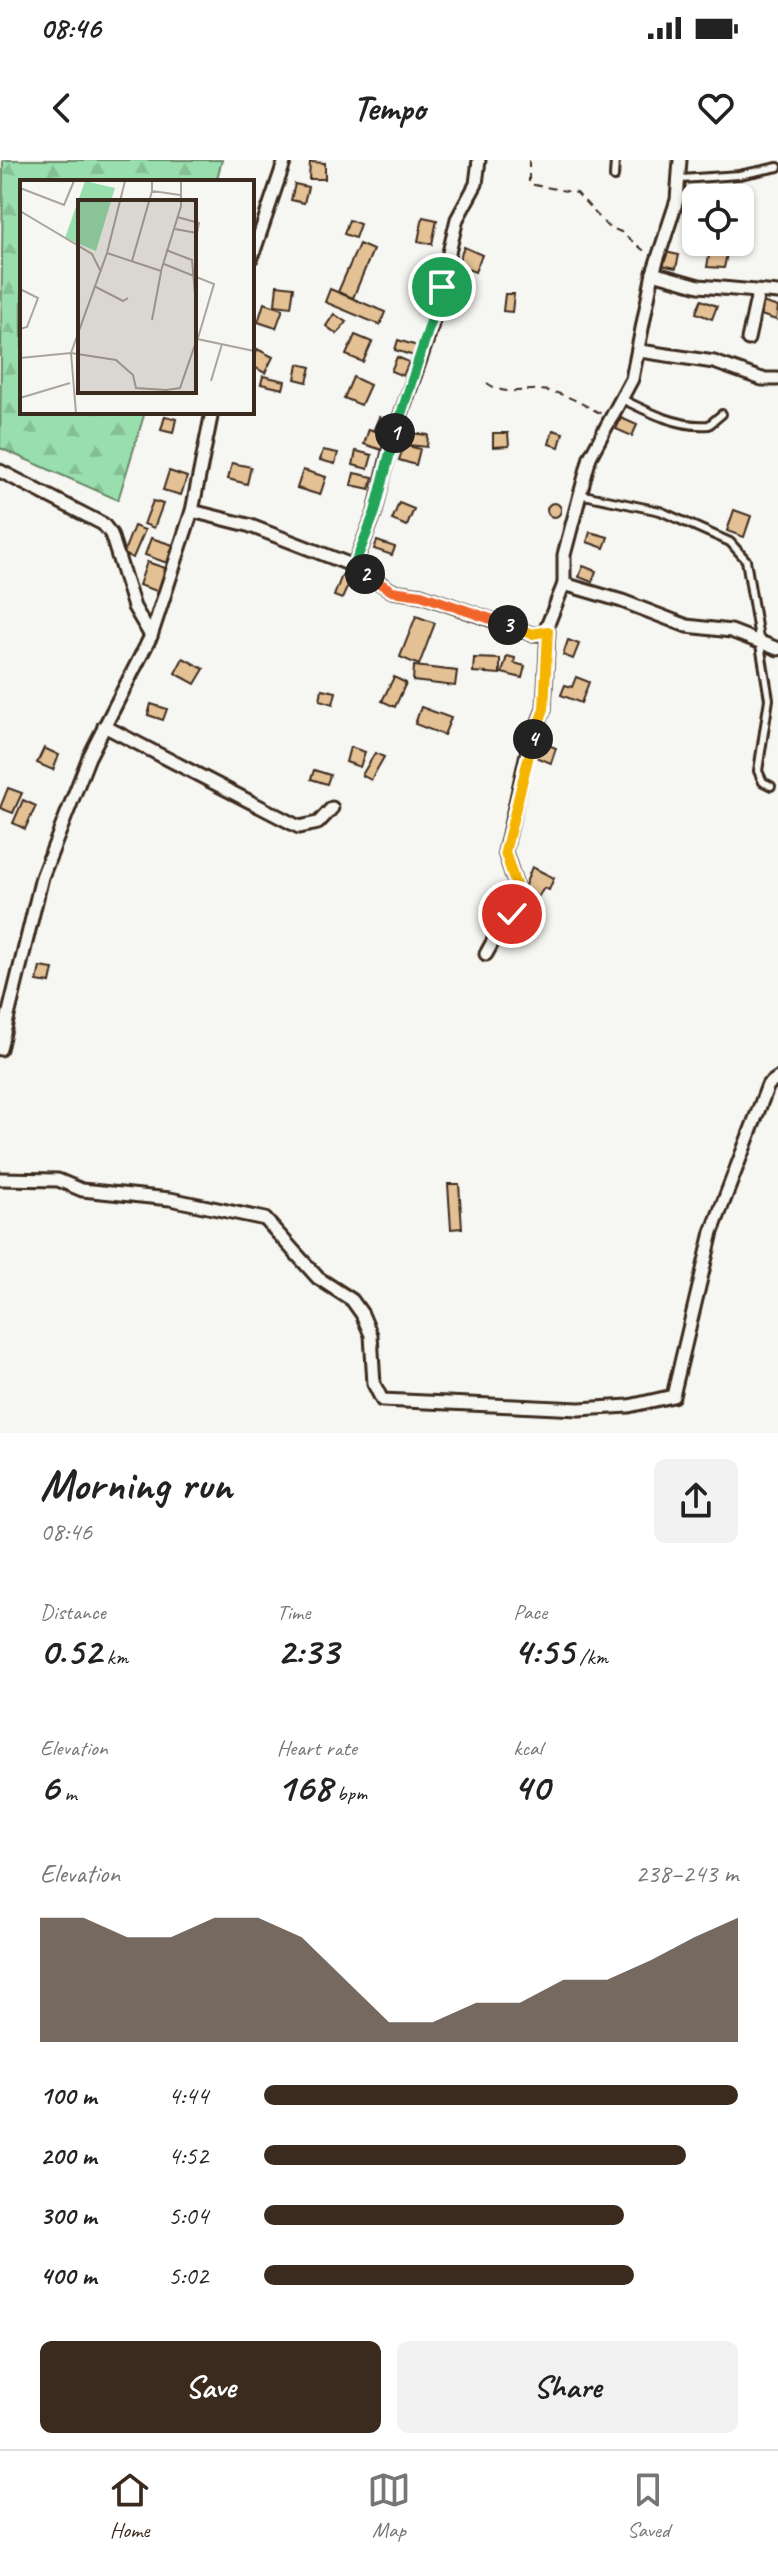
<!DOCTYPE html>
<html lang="en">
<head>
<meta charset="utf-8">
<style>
	:root { --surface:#fff; --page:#f2f2f2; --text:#222; --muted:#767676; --line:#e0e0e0; --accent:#3b2a1e }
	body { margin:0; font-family:Caveat,sans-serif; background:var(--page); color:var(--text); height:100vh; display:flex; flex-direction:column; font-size:30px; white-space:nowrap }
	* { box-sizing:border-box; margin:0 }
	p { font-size:26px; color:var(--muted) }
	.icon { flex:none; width:44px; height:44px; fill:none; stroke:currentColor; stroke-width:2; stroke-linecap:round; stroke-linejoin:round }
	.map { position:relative; height:1273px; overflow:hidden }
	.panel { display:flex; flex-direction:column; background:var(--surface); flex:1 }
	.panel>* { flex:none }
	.fabs { position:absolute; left:682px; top:24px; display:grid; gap:16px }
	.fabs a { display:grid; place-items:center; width:72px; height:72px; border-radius:12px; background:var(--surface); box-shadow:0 2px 6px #0004; font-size:40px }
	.pin { position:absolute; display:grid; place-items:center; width:68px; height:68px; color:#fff; margin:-34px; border:4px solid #fff; border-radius:50%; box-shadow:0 2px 8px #0007 }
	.km { position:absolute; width:40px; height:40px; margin:-20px; border-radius:50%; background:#222; color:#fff; font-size:22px; line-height:40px; text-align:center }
	.round { display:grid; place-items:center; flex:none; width:84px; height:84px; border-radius:12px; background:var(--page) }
	.overview { display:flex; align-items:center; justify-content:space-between; height:136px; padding:0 40px }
	h1 { font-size:44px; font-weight:800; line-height:60px }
	.metrics { display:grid; grid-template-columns:repeat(3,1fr); gap:12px; height:136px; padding:8px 40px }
	.metrics div { display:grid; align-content:center }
	.metrics b { font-size:40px; font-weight:800 }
	.metrics small { font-size:22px; font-weight:400 }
	.metrics p { font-size:22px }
	.chart { height:224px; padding:16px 40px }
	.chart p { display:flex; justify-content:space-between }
	.chart svg { width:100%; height:144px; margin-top:8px; fill:var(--accent); opacity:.7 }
	.primary-button { display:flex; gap:16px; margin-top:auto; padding:16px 40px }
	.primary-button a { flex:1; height:92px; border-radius:12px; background:var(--accent); color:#fff; font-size:32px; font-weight:800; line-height:92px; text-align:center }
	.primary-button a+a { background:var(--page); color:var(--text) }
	ul { padding:0 40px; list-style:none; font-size:26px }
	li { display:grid; grid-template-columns:128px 96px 1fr; align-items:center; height:60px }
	li i { height:20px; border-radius:10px; background:var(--accent) }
	.status { display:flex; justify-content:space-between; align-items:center; height:56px; padding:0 40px; background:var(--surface); direction:ltr }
	.status svg { height:22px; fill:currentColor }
	header { display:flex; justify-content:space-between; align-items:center; height:104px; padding:0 40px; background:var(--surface); font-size:36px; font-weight:800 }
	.dock { display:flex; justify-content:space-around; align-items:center; height:112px; border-top:2px solid var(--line); background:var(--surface); font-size:22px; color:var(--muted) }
	.dock a { display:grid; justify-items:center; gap:4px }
	.dock .selected { color:var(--accent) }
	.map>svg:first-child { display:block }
	.forest { fill:url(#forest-firs); stroke:#6a8466; stroke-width:2 }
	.building { fill:#e4c095; stroke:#3b2a1e; stroke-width:2 }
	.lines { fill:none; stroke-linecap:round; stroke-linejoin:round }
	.lane-casing { stroke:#3b2a1e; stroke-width:12 }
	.street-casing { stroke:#3b2a1e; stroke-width:17 }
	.path { stroke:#3b2a1e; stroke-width:2; stroke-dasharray:8 6; stroke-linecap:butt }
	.lane { stroke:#f6f6f2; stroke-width:6 }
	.street { stroke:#f6f6f2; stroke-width:11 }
	.split-1-casing { stroke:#fff; stroke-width:16 }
	.split-2-casing { stroke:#fff; stroke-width:16 }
	.split-3-casing { stroke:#fff; stroke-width:16 }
	.split-4-casing { stroke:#fff; stroke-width:16 }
	.split-5-casing { stroke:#fff; stroke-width:16 }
	.split-1 { stroke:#22a559; stroke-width:10 }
	.split-2 { stroke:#22a559; stroke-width:10 }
	.split-3 { stroke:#f0652b; stroke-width:10 }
	.split-4 { stroke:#f5b400; stroke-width:10 }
	.split-5 { stroke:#f5b400; stroke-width:10 }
	.inset-road { fill:none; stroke:#aba49d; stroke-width:2 }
	.view { fill:#3b2a1e; fill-opacity:0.15; stroke:#3b2a1e; stroke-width:4 }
	.inset-edge { fill:none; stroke:#3b2a1e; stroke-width:4 }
</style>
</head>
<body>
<div class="status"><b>08:46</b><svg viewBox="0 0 49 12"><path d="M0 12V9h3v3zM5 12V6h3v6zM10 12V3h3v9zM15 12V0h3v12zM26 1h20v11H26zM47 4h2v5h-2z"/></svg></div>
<header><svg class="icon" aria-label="back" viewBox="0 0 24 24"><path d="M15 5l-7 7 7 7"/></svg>Tempo<svg class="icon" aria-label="heart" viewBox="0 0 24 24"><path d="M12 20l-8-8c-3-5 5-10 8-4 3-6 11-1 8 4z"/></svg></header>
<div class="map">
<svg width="778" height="1273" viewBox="0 0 778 1273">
	<defs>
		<pattern id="forest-firs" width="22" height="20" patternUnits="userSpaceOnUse" patternTransform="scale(2)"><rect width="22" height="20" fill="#98dfad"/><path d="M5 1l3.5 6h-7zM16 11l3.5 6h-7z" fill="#84c094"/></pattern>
	</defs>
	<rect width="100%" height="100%" fill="#f6f6f2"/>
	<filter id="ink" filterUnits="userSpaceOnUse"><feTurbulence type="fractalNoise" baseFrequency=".0125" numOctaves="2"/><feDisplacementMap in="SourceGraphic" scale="16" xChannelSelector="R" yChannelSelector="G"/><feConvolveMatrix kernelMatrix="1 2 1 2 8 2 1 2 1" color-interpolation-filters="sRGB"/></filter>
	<g filter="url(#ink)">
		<!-- forest -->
		<polygon class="forest" points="3,0 222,0 216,22 22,22 22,252 145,252 118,340 0,288"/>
		<!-- building -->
		<g class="building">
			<polygon points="310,2 325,3 325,19 309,19"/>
			<polygon points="295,24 308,27 304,43 291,40"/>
			<polygon points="423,57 437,60 432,84 418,81"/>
			<polygon points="349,60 360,64 355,78 344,74"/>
			<polygon points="359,84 373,90 353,138 338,132"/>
			<polygon points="464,87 482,95 475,112 457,105"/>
			<polygon points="710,90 727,94 724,108 707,107"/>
			<polygon points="665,92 679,95 676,108 661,105"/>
			<polygon points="277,125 294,127 291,147 275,145"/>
			<polygon points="330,129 385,152 380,165 325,142"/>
			<polygon points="505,134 514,134 512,152 503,151"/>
			<polygon points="701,140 717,146 712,159 696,153"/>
			<polygon points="762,142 778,147 776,160 758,154"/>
			<polygon points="264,143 283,149 276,168 258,162"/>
			<polygon points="334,154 346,162 337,174 326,166"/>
			<polygon points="355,175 372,182 363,202 346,195"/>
			<polygon points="398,180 417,186 414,196 395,190"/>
			<polygon points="257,189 273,197 265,213 252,206"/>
			<polygon points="397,197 409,202 403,216 391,211"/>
			<polygon points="298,204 311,207 307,222 295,219"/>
			<polygon points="263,216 285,221 283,229 261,224"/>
			<polygon points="353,217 370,225 361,245 344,238"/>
			<polygon points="165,256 176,259 173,273 161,270"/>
			<polygon points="379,257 396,265 391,276 374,269"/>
			<polygon points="621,258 637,265 632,276 616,269"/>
			<polygon points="369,269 387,275 382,290 364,284"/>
			<polygon points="553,270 563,273 559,287 549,284"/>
			<polygon points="400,272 428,275 427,287 399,284"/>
			<polygon points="493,273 508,273 509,286 493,287"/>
			<polygon points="404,285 420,289 416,305 399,300"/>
			<polygon points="323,290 338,293 335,304 320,300"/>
			<polygon points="356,291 372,295 368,309 353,305"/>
			<polygon points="232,303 251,307 247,324 228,319"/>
			<polygon points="303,310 326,317 320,335 297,328"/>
			<polygon points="169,311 187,317 181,335 163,330"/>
			<polygon points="354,313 373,317 370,329 351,325"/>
			<polygon points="153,341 163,344 154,368 144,364"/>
			<circle cx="554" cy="350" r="7"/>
			<polygon points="399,343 414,349 407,366 392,360"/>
			<polygon points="734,350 751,356 744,377 727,371"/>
			<polygon points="134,366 145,370 133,398 123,394"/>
			<polygon points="590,372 608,377 604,388 587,382"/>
			<polygon points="151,378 173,385 167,403 145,395"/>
			<polygon points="377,381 395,387 392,395 374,389"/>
			<polygon points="147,402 168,409 160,432 139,425"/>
			<polygon points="583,406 596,411 592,422 579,417"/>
			<polygon points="342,415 351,419 342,439 334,436"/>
			<polygon points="416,456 435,463 419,505 400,497"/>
			<polygon points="568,480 579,484 573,499 563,495"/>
			<polygon points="507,496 515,498 514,503 525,506 522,518 502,513"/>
			<polygon points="183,498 204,509 195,524 175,513"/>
			<polygon points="474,498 500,499 500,514 473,512"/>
			<polygon points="414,506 457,511 455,526 413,521"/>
			<polygon points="394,517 406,523 395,547 382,541"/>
			<polygon points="576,517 589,522 581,543 561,535 565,525 572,527"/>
			<polygon points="322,529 336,532 333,544 320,540"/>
			<polygon points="151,544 167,549 163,560 148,555"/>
			<polygon points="421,547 451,558 444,575 415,564"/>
			<polygon points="541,582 556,588 551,603 535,597"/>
			<polygon points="350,587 365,592 360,607 346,602"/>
			<polygon points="44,588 59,595 53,610 37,603"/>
			<polygon points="375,593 384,597 371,620 362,615"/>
			<polygon points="314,610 330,615 327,624 311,619"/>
			<polygon points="8,628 22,633 13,653 0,648"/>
			<polygon points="23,640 36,646 25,669 13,663"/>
			<polygon points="532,707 554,718 549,730 544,728 538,737 524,728"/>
			<polygon points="40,807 53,809 50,823 37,821"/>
			<polygon points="448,1024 459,1024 462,1068 451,1069"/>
		</g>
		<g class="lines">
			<!-- lane casing -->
			<g class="lane-casing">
				<g id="lane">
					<polyline points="614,17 615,0"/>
					<polyline points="681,19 739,15 778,7"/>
					<path d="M622,239c26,13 58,29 87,26l13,-11"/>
					<polyline points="579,334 660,351 730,382 746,400 769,539 758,611 763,622 771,626"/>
				</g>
			</g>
			<!-- street casing -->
			<g class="street-casing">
				<g id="street">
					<polyline points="252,97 285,0"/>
					<polyline points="653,113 699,126 778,133"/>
					<polyline points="748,179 758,133"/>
					<polyline points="640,191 714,202 762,219 778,219"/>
					<polyline points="0,311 103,364 111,374 134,447 151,476"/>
					<polyline points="192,351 248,365 354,406 392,431 421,435 532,474 544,474 564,424 564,395 590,297 632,219 653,113 677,40 680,0"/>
					<polyline points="354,406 375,352 391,283 431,168 457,59 476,24 479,0"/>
					<polyline points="564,424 622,441 687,466 731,471 778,489"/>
					<polyline points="104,566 299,667 318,663 332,648"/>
					<polyline points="486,794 519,735 505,692 528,589 544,549 548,471"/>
					<polyline points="0,889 42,717 89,597 151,476 192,351 212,252"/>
					<polyline points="0,1019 58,1020 82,1030 170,1039 265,1059 318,1118 352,1140 362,1154 371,1175 374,1224 382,1240 579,1249 629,1246 673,1236 712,1072 768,925 778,918"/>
				</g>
			</g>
			<!-- path -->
			<g class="path">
				<polyline points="529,0 529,24 577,33 607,66 621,72 648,94"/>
				<path d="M487,223c22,16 38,3 61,8 19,3 37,15 54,23"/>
			</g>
			<!-- lane -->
			<use href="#lane" class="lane"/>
			<!-- street -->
			<use href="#street" class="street"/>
		</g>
	</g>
	<g class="lines" filter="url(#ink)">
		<!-- split-1 casing -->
		<g class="split-1-casing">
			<polyline id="split-1" points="395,273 442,127"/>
		</g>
		<!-- split-2 casing -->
		<g class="split-2-casing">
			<polyline id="split-2" points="365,414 354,406 375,352 395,273"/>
		</g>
		<!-- split-3 casing -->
		<g class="split-3-casing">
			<polyline id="split-3" points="365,414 392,431 421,435 508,465"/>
		</g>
		<!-- split-4 casing -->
		<g class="split-4-casing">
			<polyline id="split-4" points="508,465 532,474 548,471 544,549 533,579"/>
		</g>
		<!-- split-5 casing -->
		<g class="split-5-casing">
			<polyline id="split-5" points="512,754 519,735 505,692 533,579"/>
		</g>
		<!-- split-1 -->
		<use href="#split-1" class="split-1"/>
		<!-- split-2 -->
		<use href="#split-2" class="split-2"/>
		<!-- split-3 -->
		<use href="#split-3" class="split-3"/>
		<!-- split-4 -->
		<use href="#split-4" class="split-4"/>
		<!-- split-5 -->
		<use href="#split-5" class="split-5"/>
	</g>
	<!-- overview -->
	<g transform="translate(20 20)">
		<rect width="234" height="234" fill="#f6f6f2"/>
		<path d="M65,1l30,7 -19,63 -31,-13z" fill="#98dfad"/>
		<path class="inset-road" d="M132,1v10l28,4M0,8l44,17 10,-24M0,31l72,43 9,18M155,49l22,4 2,-10 -22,-6M146,70l26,10 3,35M87,73l54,18 20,-65v-25M112,81l20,-70M144,84l50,20 -16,54M74,106l29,15 5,-3M0,109l18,9 -11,29 -7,2M132,140l9,-48M0,178l51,-5 45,7 17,15 3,13 30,2 14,-2 17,-49 57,12M191,201l11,-37M0,218l50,-15M56,233l-5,-60 36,-100 18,-72"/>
		<path class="view" d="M58,20h118v193h-118z"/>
		<rect width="234" height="234" class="inset-edge"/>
	</g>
</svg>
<div class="fabs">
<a><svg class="icon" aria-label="locate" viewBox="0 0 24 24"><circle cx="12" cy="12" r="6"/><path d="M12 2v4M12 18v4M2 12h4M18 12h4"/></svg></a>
</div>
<div class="pin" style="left:442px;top:127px;background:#1e9e55"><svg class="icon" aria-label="arrive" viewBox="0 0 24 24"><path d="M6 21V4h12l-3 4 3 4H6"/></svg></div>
<div class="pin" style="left:512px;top:754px;background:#d93025"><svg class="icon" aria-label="check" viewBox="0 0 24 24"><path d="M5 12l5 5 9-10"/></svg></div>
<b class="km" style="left:395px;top:273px">1</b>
<b class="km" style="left:365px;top:414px">2</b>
<b class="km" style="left:508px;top:465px">3</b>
<b class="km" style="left:533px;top:579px">4</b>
</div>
<section class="panel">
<div class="overview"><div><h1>Morning run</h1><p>08:46</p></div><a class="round"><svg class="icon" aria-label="share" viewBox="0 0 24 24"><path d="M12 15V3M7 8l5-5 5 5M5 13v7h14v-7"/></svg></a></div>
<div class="metrics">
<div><p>Distance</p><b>0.52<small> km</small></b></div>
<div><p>Time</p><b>2:33</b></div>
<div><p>Pace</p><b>4:55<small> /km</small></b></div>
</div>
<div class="metrics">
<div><p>Elevation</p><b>6<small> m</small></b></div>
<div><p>Heart rate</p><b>168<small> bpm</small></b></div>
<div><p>kcal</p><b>40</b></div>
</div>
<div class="chart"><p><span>Elevation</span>238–243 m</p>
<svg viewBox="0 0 160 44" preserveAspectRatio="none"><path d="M0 44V6L10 6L20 12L30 12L40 6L50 6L60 12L70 25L80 38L90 38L100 32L110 32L120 25L130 25L140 19L150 12L160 6V44z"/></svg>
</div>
<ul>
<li><b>100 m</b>4:44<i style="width:100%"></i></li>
<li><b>200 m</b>4:52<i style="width:89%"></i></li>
<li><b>300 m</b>5:04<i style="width:76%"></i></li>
<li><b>400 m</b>5:02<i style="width:78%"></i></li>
</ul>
<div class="primary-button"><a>Save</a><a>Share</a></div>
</section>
<nav class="dock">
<a class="selected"><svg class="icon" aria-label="home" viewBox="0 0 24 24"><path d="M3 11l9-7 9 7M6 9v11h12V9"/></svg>Home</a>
<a><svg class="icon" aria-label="map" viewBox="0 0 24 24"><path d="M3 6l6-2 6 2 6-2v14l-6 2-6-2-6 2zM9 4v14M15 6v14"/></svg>Map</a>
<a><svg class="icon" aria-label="saved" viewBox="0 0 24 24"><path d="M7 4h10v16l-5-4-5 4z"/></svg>Saved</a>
</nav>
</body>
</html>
